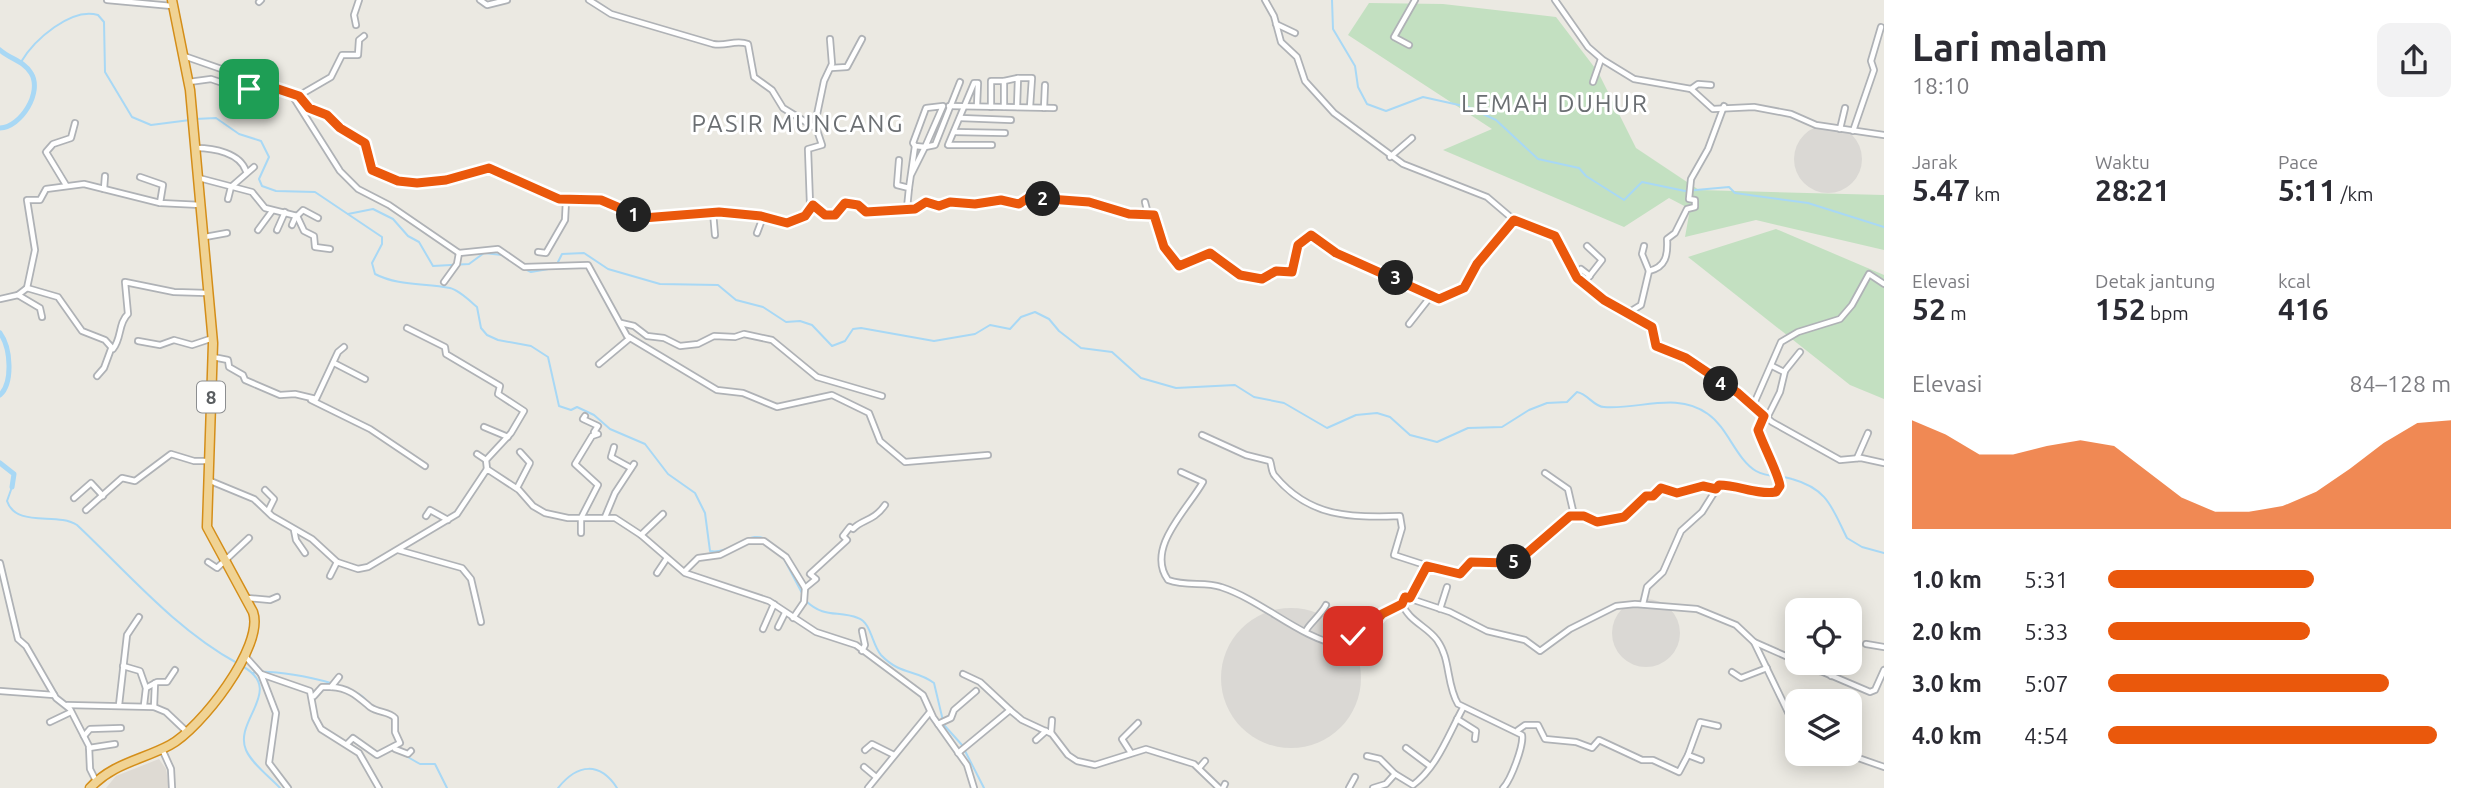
<!DOCTYPE html>
<html lang="id">
<head>
<meta charset="utf-8">
<style>
	:root { --surface:#fff; --page:#f2f2f3; --text:#2b2b33; --muted:#7c7c81; --accent:#ea580c }
	body { margin:0; font-family:Ubuntu,sans-serif; background:var(--page); color:var(--text); height:100vh; display:flex; flex-direction:column; font-size:26px; white-space:nowrap }
	* { box-sizing:border-box; margin:0 }
	p { font-size:23px; color:var(--muted) }
	.icon { flex:none; width:38px; height:38px; fill:none; stroke:currentColor; stroke-width:2; stroke-linecap:round; stroke-linejoin:round }
	.map { position:relative; flex:1; overflow:hidden }
	.sheet { display:flex; flex-direction:column; background:var(--surface); width:595px }
	.sheet>* { flex:none }
	.tools { position:absolute; left:1785px; top:598px; display:grid; gap:14px }
	.tools a { display:grid; place-items:center; width:77px; height:77px; border-radius:14px; background:var(--surface); box-shadow:0 4px 18px #0003; font-size:35px }
	.pin { position:absolute; display:grid; place-items:center; width:60px; height:60px; color:#fff; margin:-30px; border-radius:14px; box-shadow:0 4px 10px #0006 }
	.km { position:absolute; width:35px; height:35px; margin:-18px; border-radius:50%; background:#222; color:#fff; font-size:19px; line-height:35px; text-align:center }
	.round { display:grid; place-items:center; flex:none; width:74px; height:74px; border-radius:14px; background:var(--page) }
	.head { display:flex; align-items:center; justify-content:space-between; height:119px; padding:0 28px }
	h1 { font-size:38px; font-weight:700; line-height:52px }
	.figures { display:grid; grid-template-columns:repeat(3,1fr); gap:10px; height:119px; padding:7px 28px }
	.figures div { display:grid; align-content:center }
	.figures b { font-size:30px; font-weight:700 }
	.figures small { font-size:19px; font-weight:400 }
	.figures p { font-size:19px }
	.chart { height:196px; padding:14px 28px }
	.chart p { display:flex; justify-content:space-between }
	.chart svg { width:100%; height:126px; margin-top:7px; fill:var(--accent); opacity:.7 }
	ul { padding:0 28px; list-style:none; font-size:23px }
	li { display:grid; grid-template-columns:112px 84px 1fr; align-items:center; height:52px }
	li i { height:18px; border-radius:9px; background:var(--accent) }
	main { display:flex; flex:1; min-height:0 }
	.map>svg:first-child { display:block }
	.industrial { fill:#dad8d4 }
	.education { fill:#dedad3 }
	.green { fill:#c3e0c1 }
	.lines { fill:none; stroke-linecap:round; stroke-linejoin:round }
	.stream { stroke:#a8d8f5; stroke-width:2 }
	.river { stroke:#a8d8f5; stroke-width:5 }
	.minor-casing { stroke:#afb2b6; stroke-width:8 }
	.highway-casing { stroke:#d48e19; stroke-width:11 }
	.minor { stroke:#fff; stroke-width:4.5 }
	.highway { stroke:#f0d394; stroke-width:8 }
	.route-casing { stroke:#fff; stroke-width:14 }
	.route { stroke:#ea580c; stroke-width:9 }
	.labels { text-anchor:middle; dominant-baseline:central; stroke-width:6; stroke-linejoin:round; paint-order:stroke }
	.shield { fill:#fff; stroke:#8c8e90; stroke-width:2 }
	.shield-label { font-size:19px; font-weight:bold; fill:#5a5e61 }
	.quarter-label { font-size:24px; letter-spacing:2px; fill:#6b6f73; stroke:#fff }
</style>
</head>
<body>
<main>
<div class="map">
<svg width="1884" height="788" viewBox="0 0 1884 788">
	<rect width="100%" height="100%" fill="#ebe9e2"/>
	<!-- industrial -->
	<g class="industrial">
		<circle cx="1828" cy="159" r="34"/>
		<circle cx="1646" cy="633" r="34"/>
		<circle cx="1291" cy="678" r="70"/>
	</g>
	<!-- education -->
	<polygon class="education" points="159,759 166,769 169,788 106,788 116,776"/>
	<!-- green -->
	<g class="green">
		<polygon points="1369,3 1443,4 1556,17 1598,72 1636,148 1699,190 1884,195 1884,250 1756,220 1685,237 1690,209 1669,198 1624,227 1443,150 1492,129 1348,35"/>
		<polygon points="1776,229 1884,275 1884,399 1850,385 1688,257"/>
	</g>
	<g class="lines">
		<!-- stream -->
		<g class="stream">
			<polyline points="1332,0 1333,29 1355,66 1358,87 1367,104 1386,111 1423,97 1468,107 1496,120 1538,159 1579,168 1586,176 1624,200 1642,182 1685,191 1729,187 1735,193 1808,203 1884,227"/>
			<path d="M21,62c13,-22 50,-55 77,-47l6,7 1,50 27,45 19,8 39,-5"/>
			<path d="M195,119l21,-1 23,16 22,7 8,16 -10,22 3,7 14,5 39,1 67,45v7l-10,19 3,11c23,12 50,9 75,14 9,2 20,13 27,19l4,21 6,7 11,5 33,6 17,11 11,49 12,4 6,-3 17,8 16,14 35,15 23,30 27,19 10,20 5,38c22,5 42,-29 63,-6"/>
			<polyline points="348,214 373,209 393,219 408,236 419,242 433,266 469,264 484,253 502,255 515,264"/>
			<path d="M557,264l5,-10 22,-1 24,16 52,15 58,1 18,15 27,7 23,15 14,-1 12,4 20,21 13,-5 8,-12 8,-1 73,13 41,-7 15,-9 20,4 11,-12 14,-5 14,7 10,12 22,17 31,4 29,26 35,10 59,-3 19,12 30,6 43,25 29,-13 21,-2 13,4 20,18 27,7 31,-14 34,-1 27,-17 18,-7 20,-1 10,-10c11,2 17,15 27,15 35,3 73,-16 104,7 20,14 28,45 48,57 12,7 23,4 36,8 36,10 40,29 55,59l15,9 22,6"/>
			<polyline points="523,268 531,272 554,268"/>
			<path d="M12,487l-5,14c9,27 50,11 70,24 51,48 98,104 160,138"/>
			<polyline points="783,557 802,593"/>
			<path d="M806,601c19,18 32,9 52,17 13,4 14,27 23,37 20,21 35,14 53,28l10,42 18,20 22,43"/>
			<path d="M242,666c44,24 -9,54 4,84 6,14 24,27 34,38"/>
			<path d="M253,673c18,-6 102,11 113,27"/>
			<polyline points="406,756 420,764 435,764 447,788"/>
			<path d="M558,788c20,-25 42,-26 59,0"/>
		</g>
		<!-- river -->
		<g class="river">
			<path d="M0,50c10,9 24,11 31,23 12,19 -10,54 -31,55"/>
			<path d="M0,333c11,15 13,50 0,62"/>
			<polyline points="0,463 14,474 12,487"/>
		</g>
		<!-- minor casing -->
		<g class="minor-casing">
			<g id="minor">
				<polyline points="107,0 172,6"/>
				<polyline points="480,0 487,5 507,0"/>
				<path d="M589,0l22,14 102,30c13,3 22,-5 35,0l6,33 18,13 11,18 31,19"/>
				<polyline points="1265,0 1274,16 1281,42 1297,57 1305,81 1334,113 1403,164 1487,197 1514,220 1553,235 1563,247 1577,278 1604,301 1653,328 1656,346 1686,358 1738,393 1772,422 1840,460 1861,458 1884,463"/>
				<polyline points="1555,0 1588,47 1603,60 1634,79 1691,89 1713,109 1754,107 1791,114 1816,125 1884,135"/>
				<polyline points="259,2 261,0"/>
				<polyline points="1276,24 1295,33"/>
				<polyline points="356,25 354,15 359,0"/>
				<polyline points="830,39 832,64 824,81 815,124 822,145 808,149 810,204 825,215 835,215 845,203 858,205 866,212 915,209 926,202 938,206 951,202 975,204 999,200 1017,204 1030,198 1049,199 1089,202 1129,213 1154,215 1164,247 1179,266 1211,253 1240,275 1262,280 1276,271 1292,272 1298,245 1311,235 1336,253 1439,299 1464,288 1477,264 1514,220"/>
				<polyline points="1409,45 1394,37 1415,0"/>
				<path d="M184,56l115,40c14,16 13,9 28,19 13,9 25,19 38,28l9,29 27,10h27l61,-14 72,31 40,1 42,18 75,-6 43,4 25,7 19,-7 7,-10"/>
				<polyline points="831,68 847,67 862,39"/>
				<polyline points="1018,78 1032,78 1030,107"/>
				<polyline points="1004,81 1018,78 1017,107"/>
				<polyline points="189,82 211,79 243,90 269,87"/>
				<polyline points="1593,82 1601,59"/>
				<polyline points="1691,89 1698,84 1711,85"/>
				<polyline points="292,95 340,171 358,189 389,205 459,253 498,249 524,267 588,265 627,336 717,390 743,393 777,407 832,395 869,413 880,441 905,462 988,455"/>
				<polyline points="300,95 331,77 342,55 358,55 359,40 364,36"/>
				<polyline points="949,106 1054,108"/>
				<polyline points="977,106 978,83 974,83 948,145 992,145"/>
				<polyline points="991,107 991,81 1004,81 1004,107"/>
				<polyline points="1044,108 1045,85"/>
				<polyline points="960,118 1011,120"/>
				<polyline points="1840,129 1845,108"/>
				<polyline points="1853,131 1874,70 1871,61 1881,27"/>
				<polyline points="954,132 1005,133"/>
				<polyline points="915,146 913,143 926,108 943,106 925,147 935,145 960,82"/>
				<path d="M196,148c18,0 44,5 50,23"/>
				<polyline points="1390,157 1412,138"/>
				<polyline points="899,160 897,185 909,188 907,208"/>
				<polyline points="140,177 163,185 160,203"/>
				<polyline points="199,178 252,192 265,208 297,216 304,231 314,236 315,247 330,249"/>
				<polyline points="66,185 46,152 53,144 71,138 75,123"/>
				<polyline points="909,188 915,146 925,147 911,175"/>
				<polyline points="104,189 105,176"/>
				<polyline points="228,199 231,187 254,167"/>
				<polyline points="1145,202 1148,214"/>
				<polyline points="713,212 715,235"/>
				<polyline points="297,216 303,210 318,218"/>
				<polyline points="292,225 296,216"/>
				<polyline points="258,230 272,211"/>
				<polyline points="277,230 285,212"/>
				<polyline points="757,233 763,217"/>
				<polyline points="205,237 227,233"/>
				<polyline points="1644,246 1642,254 1649,271"/>
				<polyline points="538,252 546,253 565,220 566,200"/>
				<polyline points="1581,269 1590,276"/>
				<polyline points="444,282 457,264 459,253"/>
				<polyline points="1584,283 1602,260 1587,246"/>
				<polyline points="27,288 35,250 27,200 40,200 46,189 84,184 160,203 201,205"/>
				<polyline points="18,295 40,308 42,317"/>
				<path d="M0,299l18,-4 9,-7 31,9 24,34 23,9 8,9c9,-11 5,-26 15,-35l-3,-32 49,10 33,1"/>
				<path d="M1628,313l13,-8 8,-34c17,-4 19,-16 18,-32l8,-6 12,-24 8,-2v-7l-6,-1 2,-20 17,-30 16,-43"/>
				<polyline points="621,323 634,326 647,336 664,338 680,346 698,344 714,336 735,337 744,334 772,340 817,377 882,396"/>
				<polyline points="1409,324 1431,296"/>
				<polyline points="407,328 445,347 446,354 500,386 498,394 524,411 511,433 486,460 487,469"/>
				<polyline points="138,341 160,345 174,340 192,345 213,338"/>
				<polyline points="213,357 228,360 229,367 243,375 245,380 280,395 295,394 316,399 338,352 344,347"/>
				<polyline points="334,363 365,379"/>
				<polyline points="599,364 630,338"/>
				<polyline points="1772,366 1784,372 1800,352"/>
				<polyline points="97,376 104,368 111,349"/>
				<polyline points="311,400 370,429 425,466"/>
				<polyline points="1753,406 1781,342 1798,332 1840,319 1852,305 1869,274 1884,284"/>
				<polyline points="1767,418 1780,392 1785,371"/>
				<polyline points="484,427 508,437"/>
				<path d="M1202,435l44,20 24,6c2,5 1,11 5,15 34,41 75,42 125,40l2,12 -8,27 34,11"/>
				<polyline points="614,447 611,457 631,468"/>
				<polyline points="477,454 486,460"/>
				<polyline points="1857,458 1868,433"/>
				<path d="M1181,472l22,10c-15,27 -58,66 -35,98 19,7 37,1 53,7 43,14 79,52 123,59l14,-17 14,-3 10,-12 21,-10"/>
				<polyline points="1545,473 1568,489 1574,515"/>
				<polyline points="208,480 254,499 272,516 312,539 337,562 358,569 368,567 457,514 487,469 519,490 533,506 545,513 568,518 615,518 641,535 685,573 769,601 816,632 856,645 923,695 933,717 967,765 974,788"/>
				<polyline points="517,488 530,463 520,452"/>
				<polyline points="265,490 274,499 268,511"/>
				<polyline points="74,498 91,483 103,496"/>
				<polyline points="86,510 122,478 135,481 171,454 194,461 208,461"/>
				<polyline points="426,516 430,510 448,520"/>
				<polyline points="605,517 615,493 634,464"/>
				<polyline points="294,530 296,540 305,553"/>
				<polyline points="581,533 581,518 598,485 575,464 592,436 598,434 594,432 598,426 583,419 585,416"/>
				<polyline points="641,535 663,514"/>
				<polyline points="398,550 462,568 471,579 481,622"/>
				<polyline points="208,562 217,568 249,538"/>
				<polyline points="0,563 18,639 26,646 56,698 70,709 89,746 90,769 96,781"/>
				<polyline points="684,572 698,558 720,555 748,541 764,541 786,557 805,588 804,602 793,618"/>
				<polyline points="657,573 667,558"/>
				<polyline points="330,576 337,562"/>
				<path d="M805,588l11,-9 -6,-5 37,-34 -4,-4 7,-9 3,2c9,-10 20,-7 32,-24"/>
				<polyline points="247,598 270,600 277,597"/>
				<polyline points="1410,598 1428,566 1459,574 1471,562 1507,563 1519,560 1570,516 1584,516 1597,522 1624,517 1646,496 1653,496 1661,488 1679,493 1703,486 1716,489"/>
				<path d="M1643,604l4,-17 16,-15 18,-41 21,-19 17,-27c19,-1 43,14 59,5l1,-14 -8,-9 -13,-37 6,-14"/>
				<polyline points="1440,609 1447,587"/>
				<polyline points="778,627 785,613"/>
				<polyline points="763,629 774,604"/>
				<path d="M1306,631c1,-5 15,-16 20,-26"/>
				<polyline points="1754,642 1797,661"/>
				<polyline points="1866,644 1884,647"/>
				<polyline points="862,651 865,645 862,631"/>
				<polyline points="244,655 261,674 310,691 315,718 321,729 359,753 379,788"/>
				<polyline points="1802,663 1870,692 1875,690 1884,670"/>
				<polyline points="123,666 140,671 146,688 144,705"/>
				<polyline points="1819,671 1822,663"/>
				<polyline points="1732,672 1741,678 1767,668"/>
				<polyline points="261,674 276,713 269,763 288,788"/>
				<polyline points="963,674 980,682 1010,710"/>
				<polyline points="1831,676 1838,663"/>
				<path d="M331,687c18,1 26,9 39,20 8,6 19,4 25,11v14l5,11 -23,12 -24,-17 -6,6"/>
				<polyline points="146,688 157,682 167,682 175,670"/>
				<polyline points="0,691 54,695"/>
				<polyline points="314,696 322,687 331,687 339,677"/>
				<polyline points="67,705 154,707 166,712 186,731"/>
				<polyline points="119,705 127,635 139,617"/>
				<polyline points="154,707 155,683"/>
				<polyline points="1457,719 1476,731 1475,739"/>
				<polyline points="50,722 71,712"/>
				<polyline points="938,724 951,718 954,710 976,691"/>
				<polyline points="1518,730 1525,725 1538,725 1545,739 1576,742 1592,748 1599,740 1642,760 1653,760 1679,772 1688,755 1701,760"/>
				<polyline points="1051,733 1052,720"/>
				<polyline points="84,736 90,729 121,728"/>
				<polyline points="1036,740 1046,731"/>
				<polyline points="89,748 115,744"/>
				<polyline points="1406,748 1430,766"/>
				<polyline points="162,749 171,769 172,788"/>
				<polyline points="395,749 408,754 411,751"/>
				<polyline points="865,750 872,744 894,755"/>
				<polyline points="958,753 1010,710 1022,720 1052,734 1068,755 1077,761 1095,765 1146,749 1194,764 1219,788"/>
				<polyline points="1131,753 1122,739 1138,723"/>
				<polyline points="1847,754 1884,767"/>
				<polyline points="1688,755 1700,722 1718,726"/>
				<polyline points="1367,756 1380,759 1395,774"/>
				<polyline points="864,767 876,777"/>
				<polyline points="1199,768 1205,761"/>
				<polyline points="868,788 930,712"/>
				<polyline points="1223,788 1225,784"/>
				<polyline points="1349,788 1355,777"/>
				<path d="M1373,788l13,-4 9,-10 18,11c25,-19 35,-50 50,-77"/>
				<path d="M1503,788c8,-8 21,-43 19,-53l-64,-31c-12,-20 -7,-45 -21,-64 -10,-14 -29,-19 -35,-37l3,-6 45,15 37,19 38,9 15,11 30,-22 46,-23 19,-2 62,5 39,16 18,17 43,89"/>
			</g>
		</g>
		<!-- highway casing -->
		<g class="highway-casing">
			<path id="highway" d="M90,788c23,-25 52,-28 80,-43 30,-16 95,-99 83,-133l-46,-85 6,-184 -23,-253 -18,-90"/>
		</g>
		<!-- minor -->
		<use href="#minor" class="minor"/>
		<!-- highway -->
		<use href="#highway" class="highway"/>
	</g>
	<g class="lines">
		<!-- route casing -->
		<g class="route-casing">
			<path id="route" d="M249,89l20,-3 30,10 10,12 18,7 13,13 25,15 7,27 26,11 19,2 29,-3 43,-12 70,31 42,1 42,18 76,-6 42,4 26,7 18,-7 8,-11 12,10h10l10,-12 13,2 8,7 49,-3 11,-7 13,4 11,-4 25,2 26,-4 18,4 9,-6 21,1 40,3 40,12 25,1 10,32 15,19 31,-13 30,22 22,4 14,-8 16,1 6,-27 13,-10 25,18 103,46 25,-11 13,-24 37,-44 41,16 22,42 27,22 48,27 4,19 30,12 52,35 26,23 -6,14c5,15 21,45 22,56l-4,6c-20,3 -37,-7 -57,-7l-3,4 -13,-3 -26,7 -16,-5 -8,8h-7l-22,21 -27,5 -13,-6h-14l-51,44 -12,3 -36,-1 -11,12 -33,-8 -17,32 -5,-1 -3,7 -20,10 -10,12 -12,2 -7,8"/>
		</g>
		<!-- route -->
		<use href="#route" class="route"/>
	</g>
	<g class="labels">
		<!-- shield labels -->
		<rect class="shield" x="197" y="381.5" width="28" height="31" rx="5"/>
		<g class="shield-label">
			<text x="211" y="397">8</text>
		</g>
		<!-- quarter labels -->
		<g class="quarter-label">
			<text x="1555" y="103">LEMAH DUHUR</text>
			<text x="798" y="123">PASIR MUNCANG</text>
		</g>
	</g>
</svg>
<div class="tools">
<a><svg class="icon" aria-label="locate" viewBox="0 0 24 24"><circle cx="12" cy="12" r="6"/><path d="M12 2v4M12 18v4M2 12h4M18 12h4"/></svg></a>
<a><svg class="icon" aria-label="layers" viewBox="0 0 24 24"><path d="M12 4l9 5-9 5-9-5zM3 14l9 5 9-5"/></svg></a>
</div>
<div class="pin" style="left:249px;top:89px;background:#1e9e55"><svg class="icon" aria-label="arrive" viewBox="0 0 24 24"><path d="M6 21V4h12l-3 4 3 4H6"/></svg></div>
<div class="pin" style="left:1353px;top:636px;background:#d93025"><svg class="icon" aria-label="check" viewBox="0 0 24 24"><path d="M5 12l5 5 9-10"/></svg></div>
<b class="km" style="left:634px;top:215px">1</b>
<b class="km" style="left:1043px;top:199px">2</b>
<b class="km" style="left:1396px;top:278px">3</b>
<b class="km" style="left:1721px;top:384px">4</b>
<b class="km" style="left:1514px;top:562px">5</b>
</div>
<section class="sheet">
<div class="head"><div><h1>Lari malam</h1><p>18:10</p></div><a class="round"><svg class="icon" aria-label="share" viewBox="0 0 24 24"><path d="M12 15V3M7 8l5-5 5 5M5 13v7h14v-7"/></svg></a></div>
<div class="figures">
<div><p>Jarak</p><b>5.47<small> km</small></b></div>
<div><p>Waktu</p><b>28:21</b></div>
<div><p>Pace</p><b>5:11<small> /km</small></b></div>
</div>
<div class="figures">
<div><p>Elevasi</p><b>52<small> m</small></b></div>
<div><p>Detak jantung</p><b>152<small> bpm</small></b></div>
<div><p>kcal</p><b>416</b></div>
</div>
<div class="chart"><p><span>Elevasi</span>84–128 m</p>
<svg viewBox="0 0 160 44" preserveAspectRatio="none"><path d="M0 44V6L10 11L20 18L30 18L40 15L50 13L60 15L70 24L80 33L90 38L100 38L110 36L120 31L130 23L140 14L150 7L160 6V44z"/></svg>
</div>
<ul>
<li><b>1.0 km</b>5:31<i style="width:60%"></i></li>
<li><b>2.0 km</b>5:33<i style="width:59%"></i></li>
<li><b>3.0 km</b>5:07<i style="width:82%"></i></li>
<li><b>4.0 km</b>4:54<i style="width:96%"></i></li>
</ul>
</section>
</main>
</body>
</html>
